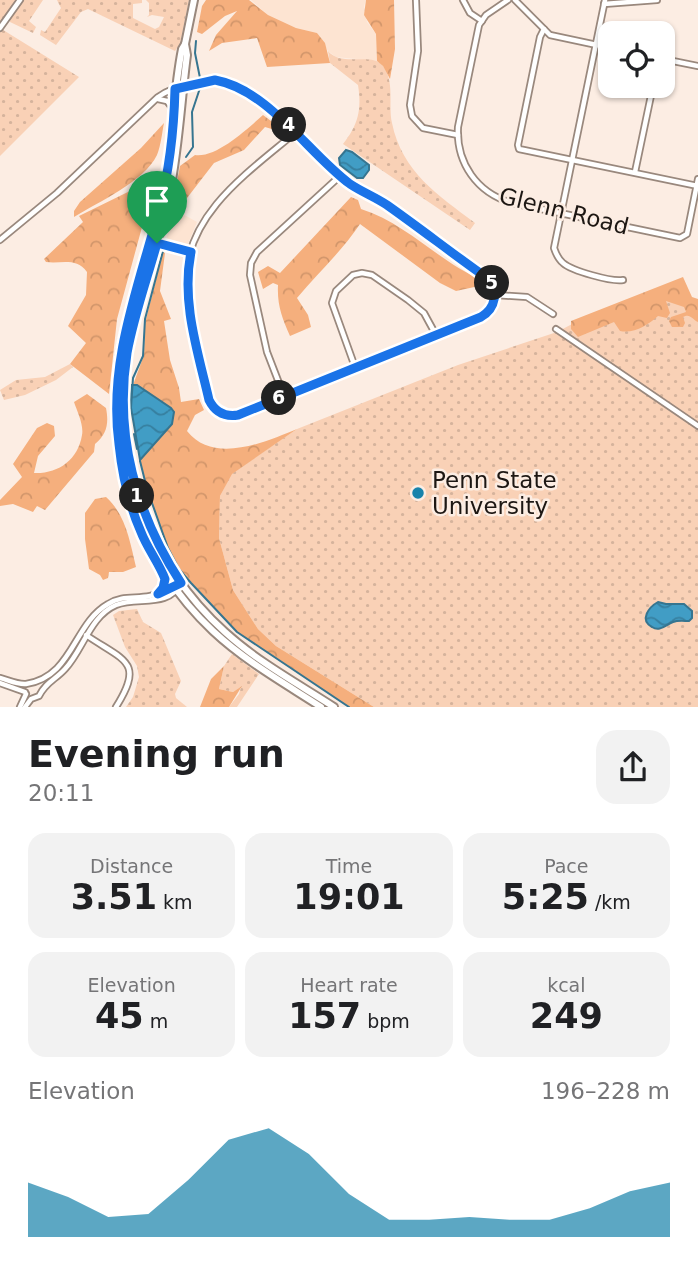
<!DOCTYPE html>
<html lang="en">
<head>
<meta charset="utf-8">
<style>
	:root { --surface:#fff; --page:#f2f2f2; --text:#202124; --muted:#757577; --accent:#1883ab }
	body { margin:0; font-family:"DejaVu Sans",sans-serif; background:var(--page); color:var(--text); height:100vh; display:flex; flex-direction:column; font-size:26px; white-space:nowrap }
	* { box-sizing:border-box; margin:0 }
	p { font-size:23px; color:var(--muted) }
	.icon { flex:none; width:38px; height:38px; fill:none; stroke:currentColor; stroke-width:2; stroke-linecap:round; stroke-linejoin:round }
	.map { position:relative; height:707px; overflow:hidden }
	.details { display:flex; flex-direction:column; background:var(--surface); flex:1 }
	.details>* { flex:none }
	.buttons { position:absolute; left:598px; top:21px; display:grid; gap:14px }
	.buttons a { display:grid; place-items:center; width:77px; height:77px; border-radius:14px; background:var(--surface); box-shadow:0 2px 5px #0004; font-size:35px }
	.pin { position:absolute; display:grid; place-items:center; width:60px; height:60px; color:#fff; margin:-72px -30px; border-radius:50% 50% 50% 0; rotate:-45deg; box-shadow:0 0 7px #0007 }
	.pin .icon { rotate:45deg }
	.km { position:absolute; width:35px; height:35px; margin:-18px; border-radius:50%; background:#222; color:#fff; font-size:19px; line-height:35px; text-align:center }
	.round { display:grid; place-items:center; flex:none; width:74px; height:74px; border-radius:21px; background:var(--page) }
	.head { display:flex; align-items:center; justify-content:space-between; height:119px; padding:0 28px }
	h1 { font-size:38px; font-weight:600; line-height:52px }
	.figures { display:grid; grid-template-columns:repeat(3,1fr); gap:10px; height:119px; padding:7px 28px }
	.figures div { display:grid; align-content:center; border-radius:18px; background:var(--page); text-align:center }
	.figures b { font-size:35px; font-weight:600 }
	.figures small { font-size:19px; font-weight:400 }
	.figures p { font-size:19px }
	.chart { height:196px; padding:14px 28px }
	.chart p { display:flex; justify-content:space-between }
	.chart svg { width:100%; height:126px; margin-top:7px; fill:var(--accent); opacity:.7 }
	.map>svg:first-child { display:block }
	.built { fill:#fde4d2 }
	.grass { fill:url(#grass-dots) }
	.forest { fill:url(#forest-crowns) }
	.water { fill:url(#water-waves); stroke:#367590; stroke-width:2 }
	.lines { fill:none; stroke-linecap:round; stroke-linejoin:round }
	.stream { stroke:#367590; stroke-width:2 }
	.minor-casing { stroke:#99887d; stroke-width:8 }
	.major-casing { stroke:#99887d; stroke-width:10 }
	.minor { stroke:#fff; stroke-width:4.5 }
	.major { stroke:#fff; stroke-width:6 }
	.route-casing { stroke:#fff; stroke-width:14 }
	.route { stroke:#1a73e8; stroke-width:9 }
	.poi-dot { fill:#1883ab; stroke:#fcede3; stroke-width:2.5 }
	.labels { text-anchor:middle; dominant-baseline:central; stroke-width:5; stroke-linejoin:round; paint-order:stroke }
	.street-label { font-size:23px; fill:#1d1713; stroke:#fcede3 }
	.poi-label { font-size:23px; fill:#1d1713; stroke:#fcede3; text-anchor:start }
</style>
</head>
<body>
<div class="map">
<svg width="698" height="707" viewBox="0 0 698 707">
	<defs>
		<pattern id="grass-dots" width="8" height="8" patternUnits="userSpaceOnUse" patternTransform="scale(1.75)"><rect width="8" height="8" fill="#f9d1b6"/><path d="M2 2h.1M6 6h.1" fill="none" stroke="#d5b39c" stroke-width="1.8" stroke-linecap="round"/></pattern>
		<pattern id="forest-crowns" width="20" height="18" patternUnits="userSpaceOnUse" patternTransform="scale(1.75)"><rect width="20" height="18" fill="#f5af7d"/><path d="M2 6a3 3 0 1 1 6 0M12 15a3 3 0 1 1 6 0" fill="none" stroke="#d2966b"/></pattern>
		<pattern id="water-waves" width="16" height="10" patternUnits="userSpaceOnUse" patternTransform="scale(1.75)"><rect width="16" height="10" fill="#419dc5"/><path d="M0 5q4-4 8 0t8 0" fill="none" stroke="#367f9f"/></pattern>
	</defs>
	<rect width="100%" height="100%" fill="#fcede3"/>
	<!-- built -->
	<g class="built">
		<polygon points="251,0 366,0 364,6 367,22 376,34 377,61 336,57 328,51 317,33 296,28 268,15"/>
		<polygon points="177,211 197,222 187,246 166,240 173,217"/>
	</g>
	<!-- grass -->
	<g class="grass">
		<polygon points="0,0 20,0 0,28 79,77 0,156"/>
		<polygon points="22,0 43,0 29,21 36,27 33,33 10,22 10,18"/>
		<polygon points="57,0 142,0 142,3 133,4 133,18 155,29 159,27 164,17 152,15 147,17 149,15 149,3 146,0 189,0 180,44 175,51 88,9 81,12 56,45 40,35 41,30 45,32 61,8"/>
		<path d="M328,51c14,17 44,0 55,15 12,16 5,38 9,57 10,49 46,72 83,100l-5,7 -127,-86c15,-19 19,-34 15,-59l-28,-22z"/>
		<polygon points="648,292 698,310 698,707 374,707 276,646 258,629 233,590 219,538 220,496 231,474 297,429 458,365 557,332 591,314"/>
		<polygon points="70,364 73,367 56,380 25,395 4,400 0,390 16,380 45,377"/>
		<polygon points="137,609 143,622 161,633 181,681 175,694 176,698 187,707 126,707 133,697 139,677 137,666 125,647 113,615 119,611"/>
		<polygon points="232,654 259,674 237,707 229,707 239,694 241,687 233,692 219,689 224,666"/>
	</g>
	<!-- forest -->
	<g class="forest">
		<polygon points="206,0 249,0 268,15 296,28 317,33 325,43 330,63 267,67 257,38 222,43 209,51 216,35 237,11 225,16 202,34 197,32 202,6"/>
		<polygon points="366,0 394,0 395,49 390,79 383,66 377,61 376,34 364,15"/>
		<path d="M263,115l16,12 -4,3 -10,-3 -21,23 -30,13 -37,48 -5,-3 8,-42 15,-11c22,3 53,-27 68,-40z"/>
		<path d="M164,123c-2,10 -3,22 -7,32 -13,27 -59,47 -83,62v-6l6,-9 61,-54z"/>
		<path d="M156,171l-7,9 -1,25 -31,114 -8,75 -39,-30 16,-21 -18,-17 18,-31 1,-23c-11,-15 -25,-8 -41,-10l-2,-3 39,-37 -4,-6 55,-27z"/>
		<path d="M351,197l7,3 3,9c45,14 77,52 119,70l-1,7 -23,5 -16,-8 -80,-59c-18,27 -42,49 -63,74l11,17 3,12 -21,9c-8,-18 -13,-31 -12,-51l-5,-2 -10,6 -5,-17 10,-6 12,7z"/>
		<path d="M163,252l2,1 -5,38 11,28 -7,2 6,39 9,28 2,14 18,-3 5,11 -9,5 -8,16c27,34 78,11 110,-2l-65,45 -12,22 -1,42 14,52 25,39 18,17 98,61h-25l-86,-57 -26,-18 -16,-16 -42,-47 -11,-21 -21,-59 -7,-29 32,-36 -39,-39 11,-30 1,-32z"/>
		<path d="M683,277l9,20 6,2v23c-6,-3 -8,-9 -15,-5l2,6 -2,4h-11l-3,-6 2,-4 15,-5 -2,-5 -18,-6 4,12 -3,5 -9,-2c-10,9 -24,18 -38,15l-6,-9 -36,15 -7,-8v-8z"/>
		<path d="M87,394l19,14c3,15 1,26 -11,36l-1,8 -49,58 -8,-4 -4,6 -20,-8 -13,2v-6l22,-23 -9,-13 24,-36 10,-5 7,3 1,10 -17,20 -4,17c24,1 44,-13 48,-38 2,-10 -5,-24 -8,-33z"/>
		<path d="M106,497c20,18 24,45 30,70l-13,5h-14l-1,6 -5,2 -3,-5 -11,-6 -4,-30v-26l10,-14z"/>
		<polygon points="224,666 219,689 233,692 242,686 229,707 200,707 211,679"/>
	</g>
	<!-- water -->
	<g class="water">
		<polygon points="346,150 352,152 369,165 369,170 363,178 357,178 340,165 339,158"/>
		<polygon points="132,385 137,385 171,408 174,412 172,424 140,460 130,402"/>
		<path d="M658,602l8,2h18l8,7v7l-3,3c-5,0 -11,-1 -16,1 -8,3 -13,10 -21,5 -13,-7 -3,-20 6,-25z"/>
	</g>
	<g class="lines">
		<!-- stream -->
		<g class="stream">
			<polyline points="196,41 195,53 200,78"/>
			<polyline points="186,157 193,147 192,112 200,88"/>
			<polyline points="131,408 133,378 143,356 145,319 163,251"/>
			<polyline points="134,434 137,449"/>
			<polyline points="140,461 147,489 168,548 179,569 191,583 237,632 349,707"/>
		</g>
		<!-- minor casing -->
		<g class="minor-casing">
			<g id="minor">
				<polyline points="416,0 418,51 410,105 412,116 423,128 458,135"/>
				<polyline points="463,0 470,13 482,21"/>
				<path d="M508,0l-22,15 -7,10 -21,102c-2,36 19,66 54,76l168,35 7,-4 11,-55"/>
				<polyline points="515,0 550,35 611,48"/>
				<path d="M605,0l-51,248c2,6 4,11 9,15 9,8 49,19 60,17"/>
				<polyline points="604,4 657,0"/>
				<polyline points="0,28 20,0"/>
				<polyline points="544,29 540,37 518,145 519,149 698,186"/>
				<polyline points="663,59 698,66"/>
				<polyline points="158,99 167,101 173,109"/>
				<polyline points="635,172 653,86"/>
				<path d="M0,240l57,-47 101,-96c16,-11 48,-20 67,-15 9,3 16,8 24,13 39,26 64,62 101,89 11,8 25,13 37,21 34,23 66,49 100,73 12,13 9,30 -6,39l-243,98c-13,2 -23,-3 -29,-15 -8,-39 -24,-81 -23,-122 2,-66 64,-107 110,-146"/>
				<polyline points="157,243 191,252"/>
				<polyline points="495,295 527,297 553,314"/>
				<polyline points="556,329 698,426"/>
				<polyline points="355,367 332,303 336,291 353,275 362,273 372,275 408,300 424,313 436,335"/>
				<polyline points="284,396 267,352 250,275 251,263 257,252 340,176"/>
				<polyline points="161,591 165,584 162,573"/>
				<path d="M86,635c38,26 59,26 30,72"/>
				<path d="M0,678c8,2 18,7 26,6 47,-7 47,-60 82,-80 14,-9 27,-5 42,-8 9,-2 17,-7 24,-11"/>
				<polyline points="0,683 25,692"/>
				<polyline points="20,707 26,694"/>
				<path d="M25,707l6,-8 8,-3c7,-14 16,-16 26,-27 18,-19 25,-53 51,-64 22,-9 52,4 65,-22"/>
			</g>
		</g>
		<!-- major casing -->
		<g class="major-casing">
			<g id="major">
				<path d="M194,0l-9,44 2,11c-6,45 -8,91 -17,136 -10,54 -32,105 -42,159 -19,103 19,212 97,282 33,30 72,51 109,75"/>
				<path d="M185,44l-3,5c-10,50 -9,102 -21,152 -12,53 -34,105 -42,159 -14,98 21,203 94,271 32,30 71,52 108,76"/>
			</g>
		</g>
		<!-- minor -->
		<use href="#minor" class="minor"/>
		<!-- major -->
		<use href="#major" class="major"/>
	</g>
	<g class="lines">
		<!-- route casing -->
		<g class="route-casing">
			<path id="route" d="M215,80c54,10 93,73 135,104 12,8 25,13 37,21 34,24 66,49 100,73 12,13 9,30 -6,39l-243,98c-13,2 -23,-3 -29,-15 -11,-48 -28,-98 -18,-148l-34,-9c-10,36 -23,72 -30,110 -13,82 9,161 54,230l-23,11 5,-6 2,-9c-6,-16 -18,-31 -24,-47 -12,-27 -19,-59 -22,-88 -11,-81 19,-156 40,-234 10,-38 15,-81 16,-121z"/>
		</g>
		<!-- route -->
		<use href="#route" class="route"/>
	</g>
	<!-- markers -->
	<circle class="poi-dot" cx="418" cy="493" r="7"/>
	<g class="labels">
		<!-- street labels -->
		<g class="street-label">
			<text transform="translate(564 211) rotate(14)">Glenn Road</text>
		</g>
		<!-- poi labels -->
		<g class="poi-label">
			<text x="432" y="480">Penn State<tspan x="432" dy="26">University</tspan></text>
		</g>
	</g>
</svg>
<div class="buttons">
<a><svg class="icon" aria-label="locate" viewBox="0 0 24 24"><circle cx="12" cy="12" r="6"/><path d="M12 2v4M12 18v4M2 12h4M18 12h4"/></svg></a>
</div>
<div class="pin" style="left:157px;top:243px;background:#1e9e55"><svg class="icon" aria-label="arrive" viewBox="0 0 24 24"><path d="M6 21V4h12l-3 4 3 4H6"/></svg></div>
<b class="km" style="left:137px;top:496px">1</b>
<b class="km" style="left:289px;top:125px">4</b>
<b class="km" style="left:492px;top:283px">5</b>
<b class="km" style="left:279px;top:398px">6</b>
</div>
<section class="details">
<div class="head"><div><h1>Evening run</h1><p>20:11</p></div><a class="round"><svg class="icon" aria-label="share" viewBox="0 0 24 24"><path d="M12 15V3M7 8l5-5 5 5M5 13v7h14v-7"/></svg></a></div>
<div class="figures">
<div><p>Distance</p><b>3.51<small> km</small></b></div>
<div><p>Time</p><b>19:01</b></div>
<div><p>Pace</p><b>5:25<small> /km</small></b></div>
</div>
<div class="figures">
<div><p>Elevation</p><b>45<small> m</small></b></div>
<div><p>Heart rate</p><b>157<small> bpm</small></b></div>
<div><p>kcal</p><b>249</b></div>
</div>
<div class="chart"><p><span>Elevation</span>196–228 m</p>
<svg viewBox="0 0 160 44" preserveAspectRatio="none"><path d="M0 44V25L10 30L20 37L30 36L40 24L50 10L60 6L70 15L80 29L90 38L100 38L110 37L120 38L130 38L140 34L150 28L160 25V44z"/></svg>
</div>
</section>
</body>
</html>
